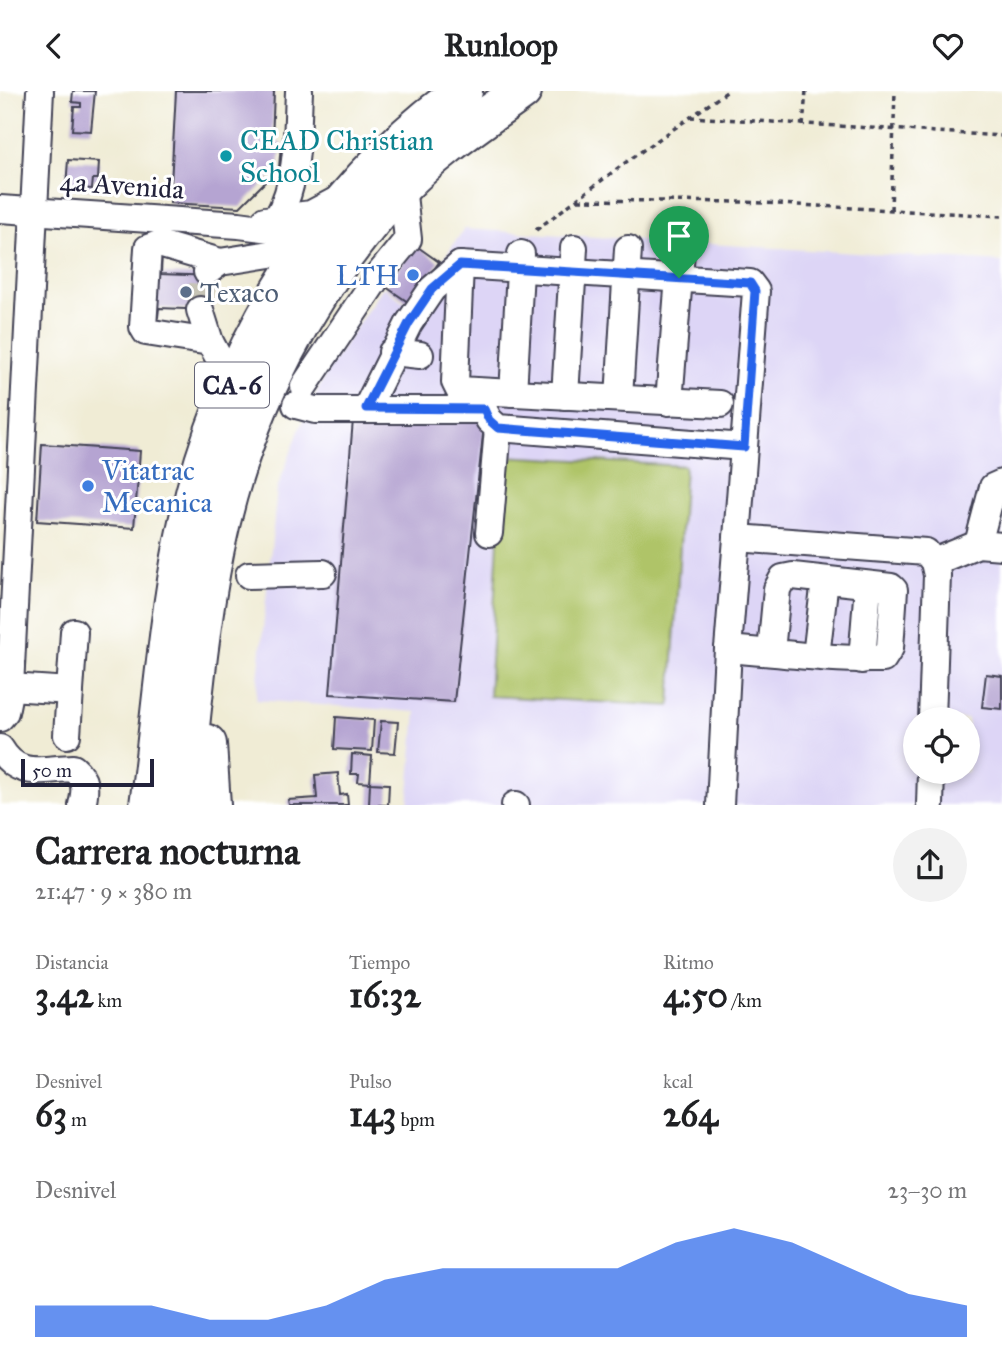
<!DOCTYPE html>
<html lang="es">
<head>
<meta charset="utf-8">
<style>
	:root { --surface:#fff; --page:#f2f2f2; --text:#202124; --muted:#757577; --accent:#2563eb }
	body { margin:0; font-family:"IM FELL Great Primer",serif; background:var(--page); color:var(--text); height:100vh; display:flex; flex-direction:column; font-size:26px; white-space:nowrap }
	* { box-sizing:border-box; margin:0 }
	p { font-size:23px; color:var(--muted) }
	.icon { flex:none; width:38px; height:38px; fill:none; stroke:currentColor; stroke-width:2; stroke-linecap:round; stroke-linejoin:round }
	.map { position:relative; height:714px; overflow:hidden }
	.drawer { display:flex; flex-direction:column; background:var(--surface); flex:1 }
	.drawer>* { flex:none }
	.tools { position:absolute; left:903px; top:616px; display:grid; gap:14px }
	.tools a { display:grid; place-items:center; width:77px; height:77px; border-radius:50%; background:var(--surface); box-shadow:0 4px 10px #0003; font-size:35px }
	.scale { position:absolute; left:21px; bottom:18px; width:133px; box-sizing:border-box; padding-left:7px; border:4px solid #22223b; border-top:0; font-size:19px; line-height:24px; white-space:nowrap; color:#22223b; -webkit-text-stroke:5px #fff; paint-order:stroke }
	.pin { position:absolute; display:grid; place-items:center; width:60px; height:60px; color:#fff; margin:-72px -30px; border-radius:50% 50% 50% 0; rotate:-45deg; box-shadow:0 0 7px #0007 }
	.pin .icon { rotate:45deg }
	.round { display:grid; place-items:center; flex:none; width:74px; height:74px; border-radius:37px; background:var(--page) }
	.head { display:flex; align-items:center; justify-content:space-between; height:119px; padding:0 35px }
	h1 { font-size:38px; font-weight:700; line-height:52px }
	.figures { display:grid; grid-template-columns:repeat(3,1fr); gap:10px; height:119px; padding:7px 35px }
	.figures div { display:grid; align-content:center }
	.figures b { font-size:35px; font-weight:700 }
	.figures small { font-size:19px; font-weight:400 }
	.figures p { font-size:19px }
	.chart { height:196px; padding:14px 35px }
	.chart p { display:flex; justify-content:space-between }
	.chart svg { width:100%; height:126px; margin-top:7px; fill:var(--accent); opacity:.7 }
	header { display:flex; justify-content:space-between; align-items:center; height:91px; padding:0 35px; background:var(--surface); font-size:32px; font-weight:700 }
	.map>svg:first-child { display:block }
	.built { fill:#ddd5f6; fill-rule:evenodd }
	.garden { fill:#afc468; stroke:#687352; stroke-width:2 }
	.building { fill:#b5a4d2 }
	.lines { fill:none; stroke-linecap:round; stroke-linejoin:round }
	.minor-tunnel { stroke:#c7c4b6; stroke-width:26; stroke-dasharray:26 13; stroke-linecap:butt }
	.minor-casing { stroke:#414052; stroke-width:30 }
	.highway-casing { stroke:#414052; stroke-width:42 }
	.path { stroke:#414052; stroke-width:3.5; stroke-dasharray:5 5; stroke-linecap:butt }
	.minor { stroke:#fff; stroke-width:26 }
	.highway { stroke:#fff; stroke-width:38 }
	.route-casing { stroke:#fff; stroke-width:14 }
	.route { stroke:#2563eb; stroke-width:9 }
	.culture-dot { fill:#0f9aa8; stroke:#fff; stroke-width:2.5 }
	.shop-dot { fill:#3f7fe0; stroke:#fff; stroke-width:2.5 }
	.service-dot { fill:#5c6f8a; stroke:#fff; stroke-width:2.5 }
	.labels { text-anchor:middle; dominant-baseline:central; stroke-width:6; stroke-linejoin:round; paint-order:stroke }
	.shield { fill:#fff; stroke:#646476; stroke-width:2 }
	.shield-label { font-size:26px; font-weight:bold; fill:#22223b }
	.culture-label { font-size:28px; fill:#0d838f; stroke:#fff; text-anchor:start }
	.street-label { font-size:28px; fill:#22223b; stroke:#fff }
	.shop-label { font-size:28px; fill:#366cbe; stroke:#fff; text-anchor:end }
	.service-label { font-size:28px; fill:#4e5e75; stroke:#fff; text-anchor:start }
</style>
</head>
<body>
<header><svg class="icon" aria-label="back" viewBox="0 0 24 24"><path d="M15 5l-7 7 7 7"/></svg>Runloop<svg class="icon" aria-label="heart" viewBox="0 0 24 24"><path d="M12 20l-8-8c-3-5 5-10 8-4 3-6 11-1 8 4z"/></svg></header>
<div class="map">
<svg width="1002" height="714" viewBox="0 0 1002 714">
	<rect width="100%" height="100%" fill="#fff"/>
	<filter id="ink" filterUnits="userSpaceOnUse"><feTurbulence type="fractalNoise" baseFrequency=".0143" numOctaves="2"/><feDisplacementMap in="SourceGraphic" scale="14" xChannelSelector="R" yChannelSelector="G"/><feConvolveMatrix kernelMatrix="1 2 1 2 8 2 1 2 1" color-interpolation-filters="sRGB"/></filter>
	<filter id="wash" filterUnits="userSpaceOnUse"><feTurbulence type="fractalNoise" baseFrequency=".00686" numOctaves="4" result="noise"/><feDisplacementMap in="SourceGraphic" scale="28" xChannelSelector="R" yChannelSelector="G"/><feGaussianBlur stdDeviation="1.57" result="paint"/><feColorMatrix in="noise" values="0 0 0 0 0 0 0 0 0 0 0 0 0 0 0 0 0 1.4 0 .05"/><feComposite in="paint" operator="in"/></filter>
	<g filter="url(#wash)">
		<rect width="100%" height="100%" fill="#f0ecd5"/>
		<!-- built -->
		<path class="built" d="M464,138l538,33v543h-594l8,-93 -160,-12 21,-211 25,-66 25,-52 56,-84 28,20zM915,628h53v53h-53z"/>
		<!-- garden -->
		<polygon class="garden" points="503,365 685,375 670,615 489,605"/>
		<g id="blocks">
			<!-- building -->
			<g class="building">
				<polygon points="73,0 95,0 91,40 72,39 74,16 81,16 81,12 72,11"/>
				<polygon points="176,0 274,0 272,51 281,52 279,77 240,116 170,112"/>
				<polygon points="68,69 99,71 98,88 93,88 92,98 66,96"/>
				<polygon points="415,154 439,171 411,213 386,196"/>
				<polygon points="152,161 162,162 161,183 213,185 212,219 159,217 158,226 148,225"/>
				<polygon points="485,325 454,611 330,603 353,329"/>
				<polygon points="42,353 140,360 134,437 37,430"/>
				<polygon points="986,583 1002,585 1002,618 982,616"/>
				<polygon points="336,626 374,629 372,660 334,658"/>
				<polygon points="381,630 398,631 395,662 378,661"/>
				<polygon points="352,663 372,665 370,692 389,693 388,714 369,714 370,692 358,691 359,683 351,683"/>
				<polygon points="338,682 340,704 347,703 348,714 289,714 288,709 317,707 315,684"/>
			</g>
		</g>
	</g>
	<g filter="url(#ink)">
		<use href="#blocks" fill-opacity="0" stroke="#414052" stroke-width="2"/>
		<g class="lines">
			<!-- minor-tunnel -->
			<polyline class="minor-tunnel" points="200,219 203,185"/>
			<!-- minor casing -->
			<g class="minor-casing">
				<g id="minor">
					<polyline points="0,118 239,134 285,140 293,148 296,159 290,181"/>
					<path d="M277,128c22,-40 20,-84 22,-128"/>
					<polyline points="265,129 311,123 341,107"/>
					<polyline points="460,174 455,291 459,299 720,313"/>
					<polyline points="207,181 220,171 296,159"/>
					<polyline points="200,219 210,251 233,293"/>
					<polyline points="210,251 146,241 143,236 148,157 159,153 220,171"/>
					<polyline points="392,261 420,264"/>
					<polyline points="304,295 378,185 408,148 402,95"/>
					<polyline points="513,302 521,163"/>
					<polyline points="565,305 574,157"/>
					<polyline points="619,307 628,158"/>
					<polyline points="669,311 681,161"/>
					<polyline points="296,314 315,319 484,319 489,329 498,337 744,356"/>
					<polyline points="366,318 409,232 432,198 460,174 750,192 756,200 737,447"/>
					<polyline points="489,442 498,337"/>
					<polyline points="978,453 993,396 1002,392"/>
					<polyline points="934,471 978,453 1002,455"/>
					<polyline points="249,484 323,482"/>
					<path d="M728,558c51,4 103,11 155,10l7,-11 4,-58 -3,-3 -98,-11 -10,2 -6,11 -6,63"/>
					<polyline points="816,565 825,489"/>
					<polyline points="862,569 868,494"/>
					<polyline points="10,596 70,600"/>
					<polyline points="0,627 5,621 10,596 40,0"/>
					<polyline points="67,644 74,541"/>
					<path d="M0,657c18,31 41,21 73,20 13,11 13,21 9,37"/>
					<polyline points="515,714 516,714"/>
					<polyline points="720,714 728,558 737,447 926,461 934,471 937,484 932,628"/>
					<polyline points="930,714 931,681"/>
				</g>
			</g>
			<!-- highway casing -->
			<g class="highway-casing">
				<g id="highway">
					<polyline points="207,653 211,714"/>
					<path d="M149,714c12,-88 18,-177 35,-264 35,-175 132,-346 279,-450"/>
					<path d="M182,714c9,-86 16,-172 33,-257 28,-136 92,-261 187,-362 35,-37 79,-65 120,-95"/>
				</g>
			</g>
			<!-- path -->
			<g class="path">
				<polyline points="690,26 1002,45"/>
				<polyline points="803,35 806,0"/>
				<polyline points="578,109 743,111 1002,125"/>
				<polyline points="891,119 895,0"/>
				<polyline points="536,139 622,74 728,0"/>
			</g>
			<!-- minor -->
			<use href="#minor" class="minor"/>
			<!-- highway -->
			<use href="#highway" class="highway"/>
		</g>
	</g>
	<g class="lines" filter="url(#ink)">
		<!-- route casing -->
		<g class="route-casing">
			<polygon id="route" points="460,174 750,192 755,200 744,356 498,337 489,329 484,318 366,317 409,232 432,198"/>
		</g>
		<!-- route -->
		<use href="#route" class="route"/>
	</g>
	<!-- markers -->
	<circle class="culture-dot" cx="226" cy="65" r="7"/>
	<g class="shop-dot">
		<circle cx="413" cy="184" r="7"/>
		<circle cx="88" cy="395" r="7"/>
	</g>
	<circle class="service-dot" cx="186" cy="201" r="7"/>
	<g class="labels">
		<!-- shield labels -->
		<rect class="shield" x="195" y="271.5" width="74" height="45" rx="5"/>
		<g class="shield-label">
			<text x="232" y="294">CA-6</text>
		</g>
		<!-- culture labels -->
		<g class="culture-label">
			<text x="240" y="49">CEAD Christian<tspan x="240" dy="32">School</tspan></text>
		</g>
		<!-- street labels -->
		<g class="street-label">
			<text transform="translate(122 94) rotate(4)">4a Avenida</text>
		</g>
		<!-- shop labels -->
		<g class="shop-label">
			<text x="399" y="184">LTH</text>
			<text x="102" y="379" text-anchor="start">Vitatrac<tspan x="102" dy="32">Mecanica</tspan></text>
		</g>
		<!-- service labels -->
		<g class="service-label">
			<text x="200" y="201">Texaco</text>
		</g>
	</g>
</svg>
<div class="tools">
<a><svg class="icon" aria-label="locate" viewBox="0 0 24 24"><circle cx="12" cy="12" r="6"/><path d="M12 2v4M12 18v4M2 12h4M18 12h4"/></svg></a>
</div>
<div class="scale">50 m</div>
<div class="pin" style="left:679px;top:187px;background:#1e9e55"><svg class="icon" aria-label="arrive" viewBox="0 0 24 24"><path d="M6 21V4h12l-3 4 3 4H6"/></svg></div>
</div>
<section class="drawer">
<div class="head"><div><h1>Carrera nocturna</h1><p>21:47 · 9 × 380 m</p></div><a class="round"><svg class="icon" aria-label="share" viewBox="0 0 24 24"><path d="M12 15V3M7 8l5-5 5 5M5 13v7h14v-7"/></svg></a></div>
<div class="figures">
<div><p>Distancia</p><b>3.42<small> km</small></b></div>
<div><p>Tiempo</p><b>16:32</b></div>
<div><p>Ritmo</p><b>4:50<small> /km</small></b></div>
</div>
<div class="figures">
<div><p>Desnivel</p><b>63<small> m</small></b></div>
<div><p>Pulso</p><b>143<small> bpm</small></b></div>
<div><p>kcal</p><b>264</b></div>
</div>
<div class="chart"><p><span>Desnivel</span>23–30 m</p>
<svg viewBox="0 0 160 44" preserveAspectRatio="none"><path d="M0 44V33L10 33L20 33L30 38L40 38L50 33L60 24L70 20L80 20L90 20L100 20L110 11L120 6L130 11L140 20L150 29L160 33V44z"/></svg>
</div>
</section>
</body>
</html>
